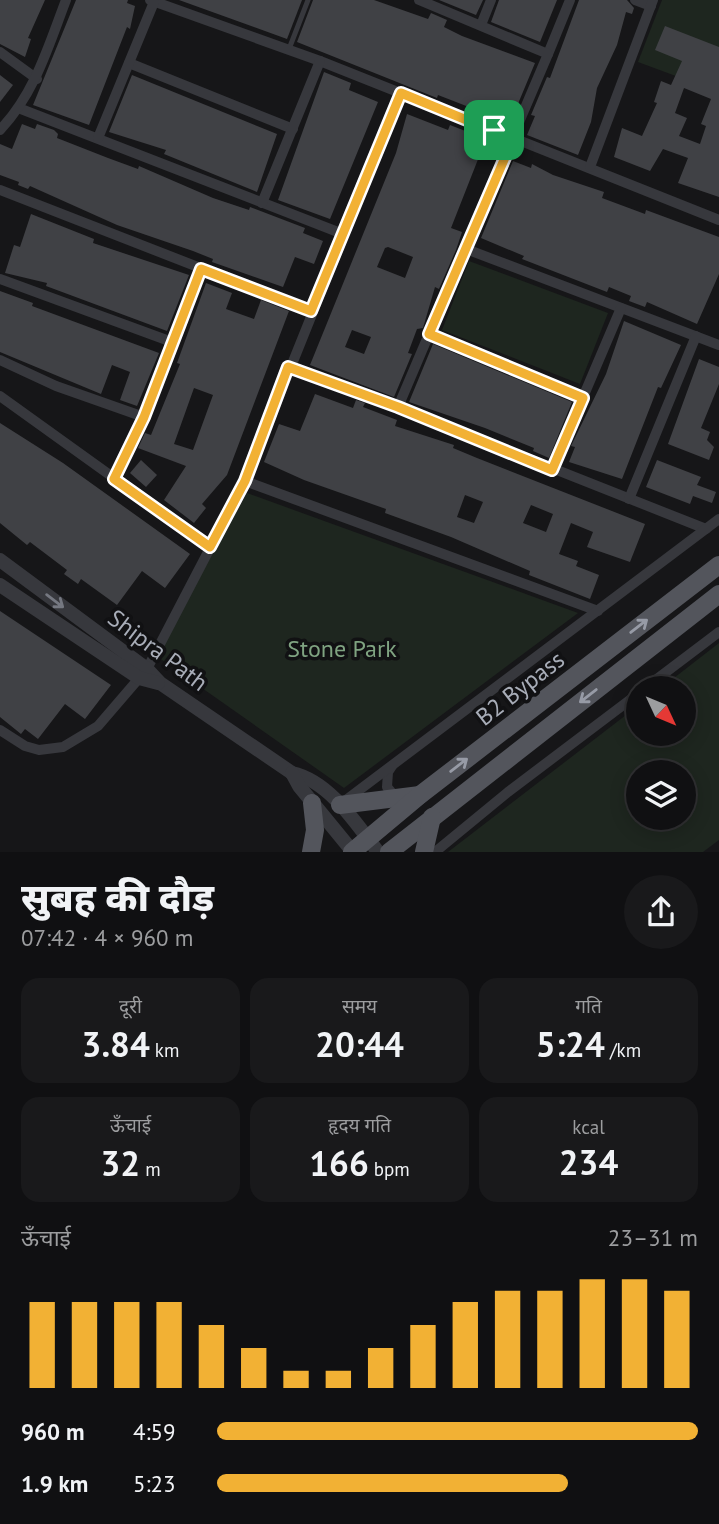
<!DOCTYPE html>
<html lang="hi">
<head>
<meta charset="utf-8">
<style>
	:root { --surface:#101012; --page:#19191b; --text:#f1f3f6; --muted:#9c9d9f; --line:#303032; --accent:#f2b134 }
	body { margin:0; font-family:"PT Sans","Noto Sans Devanagari",sans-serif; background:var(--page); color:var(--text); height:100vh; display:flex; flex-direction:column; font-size:26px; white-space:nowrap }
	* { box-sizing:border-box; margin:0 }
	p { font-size:23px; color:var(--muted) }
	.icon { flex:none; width:38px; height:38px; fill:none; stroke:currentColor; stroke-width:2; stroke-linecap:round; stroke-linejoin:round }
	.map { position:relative; height:852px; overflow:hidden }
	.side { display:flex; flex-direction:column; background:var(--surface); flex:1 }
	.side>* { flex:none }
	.needle { width:46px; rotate:134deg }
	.buttons { position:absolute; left:626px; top:676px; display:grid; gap:14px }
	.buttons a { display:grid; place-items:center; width:70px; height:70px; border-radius:50%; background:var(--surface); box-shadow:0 4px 18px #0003,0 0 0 2px var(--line); font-size:35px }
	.pin { position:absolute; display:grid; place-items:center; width:60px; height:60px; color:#fff; margin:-30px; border-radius:14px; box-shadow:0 4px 10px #0006 }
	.round { display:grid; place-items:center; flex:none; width:74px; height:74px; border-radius:37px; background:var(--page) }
	.overview { display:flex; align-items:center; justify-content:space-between; height:119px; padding:0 21px }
	h1 { font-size:38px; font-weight:800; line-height:52px }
	.metrics { display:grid; grid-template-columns:repeat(3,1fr); gap:10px; height:119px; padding:7px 21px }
	.metrics div { display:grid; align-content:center; border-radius:18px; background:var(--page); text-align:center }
	.metrics b { font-size:35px; font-weight:800 }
	.metrics small { font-size:19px; font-weight:400 }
	.metrics p { font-size:19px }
	.chart { height:196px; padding:14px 21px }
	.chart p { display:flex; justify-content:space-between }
	.chart svg { width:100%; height:126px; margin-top:7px; stroke:var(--accent); stroke-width:6 }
	ul { padding:0 21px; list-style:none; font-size:23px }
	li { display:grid; grid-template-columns:112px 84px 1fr; align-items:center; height:52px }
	li i { height:18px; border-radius:9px; background:var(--accent) }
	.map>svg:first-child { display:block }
	.green { fill:#1e261f; fill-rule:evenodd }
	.building { fill:#404145; fill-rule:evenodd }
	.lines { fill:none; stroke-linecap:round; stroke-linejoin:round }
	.service { stroke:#37383d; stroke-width:5 }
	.minor { stroke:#37383d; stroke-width:10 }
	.tertiary { stroke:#37383d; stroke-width:14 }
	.primary { stroke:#53555c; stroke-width:18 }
	.oneway { stroke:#757881 }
	.oneway2 { stroke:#979ba6 }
	.route-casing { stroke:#fff; stroke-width:14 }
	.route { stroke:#f2b134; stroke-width:9 }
	.labels { text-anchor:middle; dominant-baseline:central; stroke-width:7; stroke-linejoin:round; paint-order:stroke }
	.park-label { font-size:24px; fill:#7fa381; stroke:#111113 }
	.street-label { font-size:24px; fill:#a8adb8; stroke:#111113 }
</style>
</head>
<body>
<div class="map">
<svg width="719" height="852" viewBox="0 0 719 852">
	<rect width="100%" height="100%" fill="#161618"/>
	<!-- green -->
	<g class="green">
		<polygon points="662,0 719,0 719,92 638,62"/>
		<polygon points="469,261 608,313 580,384 442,330"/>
		<polygon points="247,493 578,613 344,788 155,655"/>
		<path d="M719,643v197l-16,12h-255l191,-147v28h45v-45h-23zM639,772h45v45h-45z"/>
	</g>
	<!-- building -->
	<g class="building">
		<polygon points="0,0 45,0 28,38 31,39 25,57 0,44"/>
		<polygon points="76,0 128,0 127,3 135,6 130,29 127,27 89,125 33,105"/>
		<polygon points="179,0 302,0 287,39"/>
		<polygon points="313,0 374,0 428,19 431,13 447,20 444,27 462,36 535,63 510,123 438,95 437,98 297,42"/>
		<polygon points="439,0 483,0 476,15"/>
		<polygon points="499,0 557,0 540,42 491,22"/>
		<polygon points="579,0 627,0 634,8 632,14 626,12 617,45 597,88 591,122 578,155 527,135 535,116 531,115 547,77 550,78"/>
		<path d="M665,26l54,21v150l-41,-14 10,-25 -25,-9 -13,22 -36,-14 8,-29 20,8 15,-33 -3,-1 7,-21 10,4 11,-24 -27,-11zM684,88l27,11 -10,25 5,2 -6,18 -21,-8 8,-18 -12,-5z"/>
		<polygon points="324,72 351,83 349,90 378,102 330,219 278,200"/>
		<polygon points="0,75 13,85 0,102"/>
		<polygon points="132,75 277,134 257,192 164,154 166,150 109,132"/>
		<path d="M407,114l41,16 2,-5 36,14 -35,89 11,4 -6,18 -17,39 -4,-2 -12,41 -6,1 -9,24 4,1 -18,43 -84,-32 86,-212zM388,247l25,10 -8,21 -28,-11 8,-19zM352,330l19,7 -7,17 -19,-7z"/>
		<polygon points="22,124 35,129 37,124 54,130 58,134 57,138 108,158 138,169 139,166 213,198 249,210 250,207 305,228 303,233 323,241 314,264 295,257 283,287 212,262 213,259 193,251 117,225 30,186 28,189 18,185 19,182 0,175 0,144 12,149"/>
		<polygon points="513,161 531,168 532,164 553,175 604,192 602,198 645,214 646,210 719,237 719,274 697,324 647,302 645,307 629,301 631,296 609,287 607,292 522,259 524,256 481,238"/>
		<polygon points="31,214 94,239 93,243 189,275 167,331 46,286 47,283 5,273 14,245 20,247"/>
		<path d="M206,283l26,10 -6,16 28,10 7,-19 28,11 -62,164 -25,29 4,4 -12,15 -30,-23 22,-34 -48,-18 7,-15 6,2 29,-71 -3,-1zM194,388l19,7 -20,55 -19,-6z"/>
		<polygon points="0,291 33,303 32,306 159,353 137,406 120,400 130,372 112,365 101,394 0,352"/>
		<polygon points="624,321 681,345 661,388 658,387 622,479 569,462 575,447 571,446 606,374"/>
		<polygon points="433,344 572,402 549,458 533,451 534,448 485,428 409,402"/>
		<polygon points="699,359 719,367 719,384 701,428 710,432 707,440 714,447 709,460 668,444"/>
		<path d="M315,394l38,14 3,-8 9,3 -2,4 34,13 -2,6 59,19 -1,3 24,10 168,66 -15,38 -43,-15 6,-15 -22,-9 -12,31 19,7 -2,5 23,9 -9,24 -61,-24 1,-4 -79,-34 -66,-24 1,-4 -82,-29 -40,-18 15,-38 21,7zM465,495l18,7 -9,21 -17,-6zM531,505l22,9 -7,18 -23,-9z"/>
		<polygon points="0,423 63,463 190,554 165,588 142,571 117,605 81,579 78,584 64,574 67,570 30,542 27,545 0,523"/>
		<polygon points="141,460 157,475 146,487 130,473"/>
		<polygon points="657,460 701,477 697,485 716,492 712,503 693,496 690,504 646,487"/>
		<polygon points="0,611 111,685 85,719 65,704 38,739 25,729 21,734 0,717"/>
	</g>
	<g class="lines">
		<!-- service -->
		<polyline class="service" points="289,49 308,0"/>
		<!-- minor -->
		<g class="minor">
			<polyline points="150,0 320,61 719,220"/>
			<polyline points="635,0 651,6"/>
			<polyline points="481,25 491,0"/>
			<polyline points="0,52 37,79"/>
			<polyline points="548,54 570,0"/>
			<polyline points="129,63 293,129"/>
			<polyline points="21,109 343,234"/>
			<path d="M0,130c35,-37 48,-83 66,-130"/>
			<polyline points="98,138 154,2"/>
			<polyline points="590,167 653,0"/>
			<polyline points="0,190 311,311"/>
			<polyline points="262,203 320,61"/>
			<polyline points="466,249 719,345"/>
			<polyline points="0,279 172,342"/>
			<polyline points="429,333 583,398"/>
			<polyline points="0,360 56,386 144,417"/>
			<polyline points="288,367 398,407 706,529"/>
			<polyline points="0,396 210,547"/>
			<polyline points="398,407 548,54 419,0"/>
			<polyline points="552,470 621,308"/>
			<polyline points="114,479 144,417 201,269"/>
			<polyline points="245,481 598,611"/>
			<polyline points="629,499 696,336"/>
			<polyline points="645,688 719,632"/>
			<polyline points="0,730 25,746 39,750 63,747 98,726 147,669 245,481 401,93"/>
			<polyline points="392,766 388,772 387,787 397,799"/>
			<polyline points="342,803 719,519"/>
			<polyline points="435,852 508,792 639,693"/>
		</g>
		<!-- tertiary -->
		<g class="tertiary">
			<path d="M0,560l147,109 13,14 132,90c37,8 64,50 86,79"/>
			<polyline points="0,585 139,678 158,683"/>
			<polyline points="292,773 299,786 353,852"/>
		</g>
		<!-- primary -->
		<g class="primary">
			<polyline points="340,805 420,795"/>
			<polyline points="311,852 315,830 312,803"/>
			<polyline points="352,852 420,795 719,565"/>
			<polyline points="389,852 719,594"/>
			<polyline points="424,852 432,817"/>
		</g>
	</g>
	<!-- one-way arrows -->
	<defs><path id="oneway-shaft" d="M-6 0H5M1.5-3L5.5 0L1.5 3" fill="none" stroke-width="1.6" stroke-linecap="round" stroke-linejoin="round" transform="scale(1.75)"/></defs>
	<use class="oneway" href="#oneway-shaft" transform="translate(55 601) rotate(37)"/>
	<g class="oneway2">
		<use href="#oneway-shaft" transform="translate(639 626) rotate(-38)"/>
		<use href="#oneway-shaft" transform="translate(588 696) rotate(142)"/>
		<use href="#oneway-shaft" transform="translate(459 765) rotate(-38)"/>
	</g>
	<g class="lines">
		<!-- route casing -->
		<g class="route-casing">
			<polygon id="route" points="401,93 513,139 429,334 583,398 552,470 398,407 288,367 245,481 210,547 114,479 144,417 201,269 311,311"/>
		</g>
		<!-- route -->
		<use href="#route" class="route"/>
	</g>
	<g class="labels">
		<!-- park labels -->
		<g class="park-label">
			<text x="342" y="648">Stone Park</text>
		</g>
		<!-- street labels -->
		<g class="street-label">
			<text transform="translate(158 650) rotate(37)">Shipra Path</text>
			<text transform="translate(520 688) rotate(-38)">B2 Bypass</text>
		</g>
	</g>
</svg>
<div class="buttons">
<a><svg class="needle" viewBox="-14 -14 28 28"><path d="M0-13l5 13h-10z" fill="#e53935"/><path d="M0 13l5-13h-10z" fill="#9c9d9f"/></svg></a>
<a><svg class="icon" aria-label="layers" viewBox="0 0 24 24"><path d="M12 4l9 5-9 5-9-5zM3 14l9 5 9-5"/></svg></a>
</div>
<div class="pin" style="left:494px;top:130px;background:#1e9e55"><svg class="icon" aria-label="arrive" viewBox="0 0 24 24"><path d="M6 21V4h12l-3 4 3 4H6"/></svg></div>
</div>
<section class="side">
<div class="overview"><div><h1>सुबह की दौड़</h1><p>07:42 · 4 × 960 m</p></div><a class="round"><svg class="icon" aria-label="share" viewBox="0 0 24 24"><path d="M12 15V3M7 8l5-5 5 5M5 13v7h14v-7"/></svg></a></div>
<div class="metrics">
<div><p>दूरी</p><b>3.84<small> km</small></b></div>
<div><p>समय</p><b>20:44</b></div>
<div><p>गति</p><b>5:24<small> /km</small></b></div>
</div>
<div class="metrics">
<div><p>ऊँचाई</p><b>32<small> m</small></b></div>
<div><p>हृदय गति</p><b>166<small> bpm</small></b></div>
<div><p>kcal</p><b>234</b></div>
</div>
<div class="chart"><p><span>ऊँचाई</span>23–31 m</p>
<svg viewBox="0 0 160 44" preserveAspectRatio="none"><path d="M5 44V14M15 44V14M25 44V14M35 44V14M45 44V22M55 44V30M65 44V38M75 44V38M85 44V30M95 44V22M105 44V14M115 44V10M125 44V10M135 44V6M145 44V6M155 44V10"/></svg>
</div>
<ul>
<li><b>960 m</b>4:59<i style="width:100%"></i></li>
<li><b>1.9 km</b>5:23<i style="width:73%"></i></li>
</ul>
</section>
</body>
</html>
